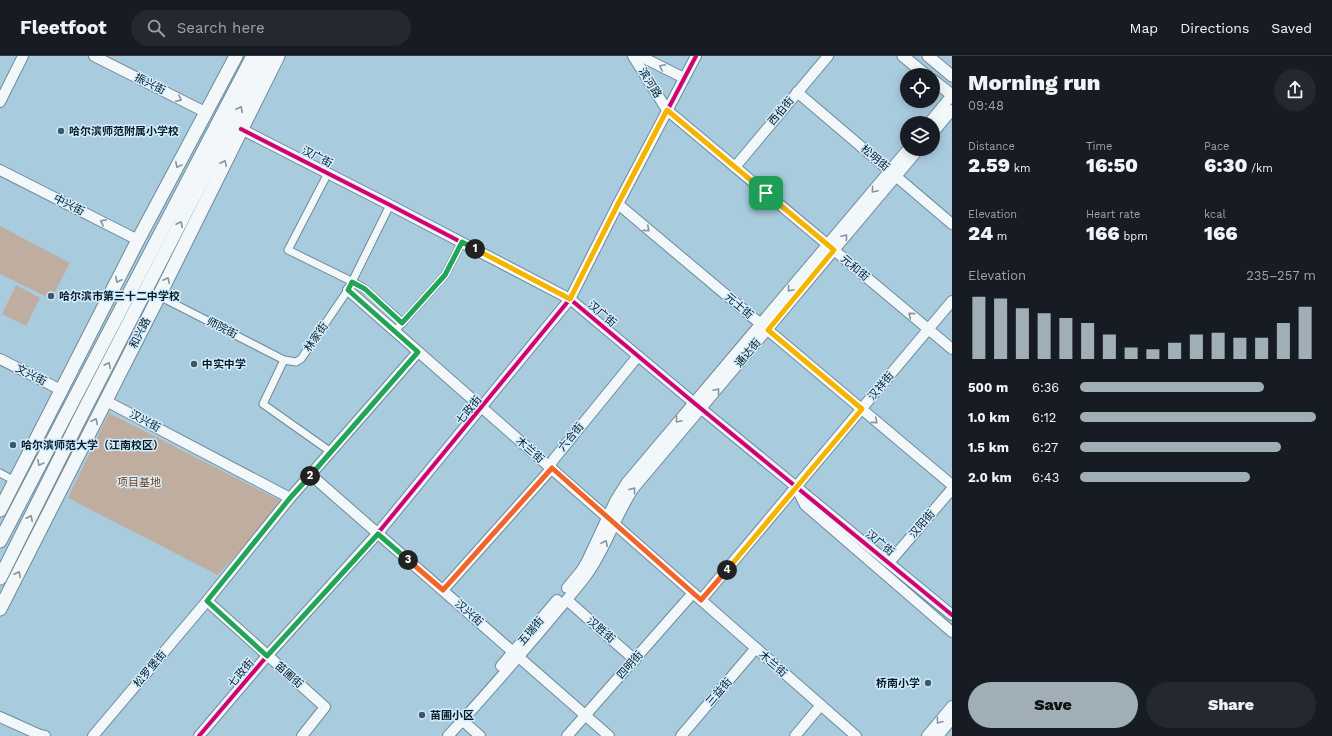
<!DOCTYPE html>
<html lang="en">
<head>
<meta charset="utf-8">
<style>
	:root { --surface:#171b24; --page:#242831; --text:#f1f3f6; --muted:#9ea1a6; --line:#363941; --accent:#a0aeb6 }
	body { margin:0; font-family:"Work Sans","Noto Sans SC",sans-serif; background:var(--page); color:var(--text); height:100vh; display:flex; flex-direction:column; font-size:15px; white-space:nowrap }
	* { box-sizing:border-box; margin:0 }
	p { font-size:13px; color:var(--muted) }
	.icon { flex:none; width:22px; height:22px; fill:none; stroke:currentColor; stroke-width:2; stroke-linecap:round; stroke-linejoin:round }
	.map { position:relative; flex:1; overflow:hidden }
	.side { display:flex; flex-direction:column; background:var(--surface); width:380px }
	.side>* { flex:none }
	.controls { position:absolute; left:900px; top:12px; display:grid; gap:8px }
	.controls a { display:grid; place-items:center; width:40px; height:40px; border-radius:50%; background:var(--surface); box-shadow:0 2px 10px #0003; font-size:20px }
	.pin { position:absolute; display:grid; place-items:center; width:34px; height:34px; color:#fff; margin:-17px; border-radius:8px; box-shadow:0 2px 6px #0006 }
	.km { position:absolute; width:20px; height:20px; margin:-10px; border-radius:50%; background:#222; color:#fff; font-size:11px; line-height:20px; text-align:center }
	.round { display:grid; place-items:center; flex:none; width:42px; height:42px; border-radius:21px; background:var(--page) }
	.headline { display:flex; align-items:center; justify-content:space-between; height:68px; padding:0 16px }
	h1 { font-size:22px; font-weight:800; line-height:30px }
	.figures { display:grid; grid-template-columns:repeat(3,1fr); gap:6px; height:68px; padding:4px 16px }
	.figures div { display:grid; align-content:center }
	.figures b { font-size:20px; font-weight:800 }
	.figures small { font-size:11px; font-weight:400 }
	.figures p { font-size:11px }
	.chart { height:112px; padding:8px 16px }
	.chart p { display:flex; justify-content:space-between }
	.chart svg { width:100%; height:72px; margin-top:4px; stroke:var(--accent); stroke-width:6 }
	.primary-button { display:flex; gap:8px; margin-top:auto; padding:8px 16px }
	.primary-button a { flex:1; height:46px; border-radius:24px; background:var(--accent); color:#111; font-size:16px; font-weight:800; line-height:46px; text-align:center }
	.primary-button a+a { background:var(--page); color:var(--text) }
	ul { padding:0 16px; list-style:none; font-size:13px }
	li { display:grid; grid-template-columns:64px 48px 1fr; align-items:center; height:30px }
	li i { height:10px; border-radius:5px; background:var(--accent) }
	header { display:flex; align-items:center; gap:24px; box-sizing:border-box; height:56px; padding:0 20px; background:var(--surface); border-bottom:1px solid var(--line) }
	header strong { font-size:19px }
	nav { display:flex; gap:22px; margin-inline-start:auto; font-size:14px }
	.search { width:280px; height:36px; background:var(--page); display:flex; align-items:center; gap:10px; box-sizing:border-box; padding:0 14px; border-radius:22px; color:var(--muted); font-size:15px }
	main { display:flex; flex:1; min-height:0 }
	.map>svg:first-child { display:block }
	.green { fill:#bfada0 }
	.lines { fill:none; stroke-linecap:round; stroke-linejoin:round }
	.street-casing { stroke:#6f8a99; stroke-width:9 }
	.secondary-casing { stroke:#6f8a99; stroke-width:12 }
	.primary-casing { stroke:#6f8a99; stroke-width:13 }
	.highway-casing { stroke:#6f8a99; stroke-width:15 }
	.street { stroke:#f2f7fa; stroke-width:7 }
	.secondary { stroke:#f2f7fa; stroke-width:10 }
	.primary { stroke:#f2f7fa; stroke-width:11 }
	.highway { stroke:#f2f7fa; stroke-width:13 }
	.cycleway-casing { stroke:#d4ecfb; stroke-width:6 }
	.cycleway { stroke:#d6006c; stroke-width:4 }
	.oneway { stroke:#86949c }
	.split-1-casing { stroke:#fff; stroke-width:8 }
	.split-2-casing { stroke:#fff; stroke-width:8 }
	.split-3-casing { stroke:#fff; stroke-width:8 }
	.split-4-casing { stroke:#fff; stroke-width:8 }
	.split-5-casing { stroke:#fff; stroke-width:8 }
	.split-1 { stroke:#f5b400; stroke-width:5 }
	.split-2 { stroke:#22a559; stroke-width:5 }
	.split-3 { stroke:#22a559; stroke-width:5 }
	.split-4 { stroke:#f0652b; stroke-width:5 }
	.split-5 { stroke:#f5b400; stroke-width:5 }
	.poi-dot { fill:#3d5968; stroke:#d4ecfb; stroke-width:1.5 }
	.labels { text-anchor:middle; dominant-baseline:central; stroke-width:3; stroke-linejoin:round; paint-order:stroke }
	.street-label { font-size:11px; fill:#031c29; stroke:#d4ecfb }
	.poi-label { font-size:11px; font-weight:bold; fill:#031c29; stroke:#d4ecfb; text-anchor:start }
	.park-label { font-size:11px; fill:#7a3e0c; stroke:#d4ecfb }
</style>
</head>
<body>
<header>
<strong>Fleetfoot</strong>
<div class="search"><svg class="icon" aria-label="search" viewBox="0 0 24 24"><circle cx="10" cy="10" r="6"/><path d="M15 15l6 6"/></svg>Search here</div>
<nav><a>Map</a><a>Directions</a><a>Saved</a></nav>
</header>
<main>
<div class="map">
<svg width="952" height="680" viewBox="0 0 952 680">
	<rect width="100%" height="100%" fill="#a9cbde"/>
	<!-- green -->
	<g class="green">
		<polygon points="0,170 70,207 51,243 0,218"/>
		<polygon points="16,229 40,242 26,270 2,258"/>
		<polygon points="109,357 283,446 218,519 68,442"/>
	</g>
	<g class="lines">
		<!-- street casing -->
		<g class="street-casing">
			<g id="street">
				<polyline points="328,117 288,194 353,226 365,233 403,267"/>
				<polyline points="159,240 284,304"/>
				<polyline points="395,275 445,219 462,186"/>
				<polyline points="331,396 263,348 284,304 296,306 301,303 348,234 390,149"/>
				<polyline points="0,417 15,425"/>
			</g>
		</g>
		<!-- secondary casing -->
		<g class="secondary-casing">
			<g id="secondary">
				<polyline points="94,0 207,57"/>
				<polyline points="633,0 667,54 952,293"/>
				<polyline points="640,0 684,22"/>
				<polyline points="797,36 952,168"/>
				<polyline points="0,46 23,0"/>
				<polyline points="929,67 952,39"/>
				<polyline points="241,73 390,149 570,243 693,346 952,559"/>
				<polyline points="933,77 952,54"/>
				<polyline points="735,111 828,0"/>
				<polyline points="0,114 138,184"/>
				<polyline points="618,148 952,429"/>
				<polyline points="348,234 856,680"/>
				<polyline points="0,303 61,334"/>
				<polyline points="106,345 290,442"/>
				<polyline points="311,419 609,680"/>
				<polyline points="798,435 805,449 952,576"/>
				<polyline points="893,502 952,433"/>
				<polyline points="567,532 581,515 586,507 615,445 627,426 908,93"/>
				<polyline points="443,534 551,413 551,408 554,403 638,300"/>
				<polyline points="567,544 635,604"/>
				<polyline points="701,544 952,245"/>
				<polyline points="207,545 325,651 302,680"/>
				<polyline points="501,610 557,544"/>
				<polyline points="0,661 40,679 45,680"/>
				<polyline points="462,664 480,680"/>
				<polyline points="93,680 207,545 290,442 418,296"/>
				<polyline points="199,680 267,600 378,477 570,243 618,148 696,0"/>
				<path d="M448,680c35,-38 68,-76 101,-115 12,-15 25,-29 37,-45 20,-27 29,-60 48,-88l285,-339"/>
				<polyline points="567,680 693,537"/>
				<polyline points="681,680 756,592"/>
				<polyline points="795,680 821,649"/>
				<polyline points="927,680 952,650"/>
				<polyline points="938,680 952,663"/>
			</g>
		</g>
		<!-- primary casing -->
		<g class="primary-casing">
			<g id="primary">
				<polyline points="903,0 926,19"/>
				<polyline points="928,0 952,20"/>
				<polyline points="933,24 952,39"/>
			</g>
		</g>
		<!-- highway casing -->
		<g class="highway-casing">
			<g id="highway">
				<polyline points="0,454 138,184 236,0"/>
				<polyline points="0,485 253,0"/>
				<polyline points="0,522 79,364 266,0"/>
				<polyline points="0,553 159,240 278,0"/>
			</g>
		</g>
		<!-- street -->
		<use href="#street" class="street"/>
		<!-- secondary -->
		<use href="#secondary" class="secondary"/>
		<!-- primary -->
		<use href="#primary" class="primary"/>
		<!-- highway -->
		<use href="#highway" class="highway"/>
		<!-- cycleway casing -->
		<g class="cycleway-casing">
			<g id="cycleway">
				<polyline points="241,73 390,149 570,243 693,346 952,559"/>
				<polyline points="199,680 267,600 378,477 570,243 618,148 696,0"/>
			</g>
		</g>
		<!-- cycleway -->
		<use href="#cycleway" class="cycleway"/>
	</g>
	<!-- one-way arrows -->
	<defs><path id="oneway-chevron" d="M-2-3.5L2.5 0L-2 3.5" fill="none" stroke-width="1.6" stroke-linecap="round" stroke-linejoin="round"/></defs>
	<g class="oneway">
		<use href="#oneway-chevron" transform="translate(662 11) rotate(-153)"/>
		<use href="#oneway-chevron" transform="translate(179 43) rotate(27)"/>
		<use href="#oneway-chevron" transform="translate(240 53) rotate(-63)"/>
		<use href="#oneway-chevron" transform="translate(224 107) rotate(-64)"/>
		<use href="#oneway-chevron" transform="translate(178 109) rotate(118)"/>
		<use href="#oneway-chevron" transform="translate(874 134) rotate(130)"/>
		<use href="#oneway-chevron" transform="translate(103 166) rotate(-153)"/>
		<use href="#oneway-chevron" transform="translate(180 168) rotate(-63)"/>
		<use href="#oneway-chevron" transform="translate(647 173) rotate(40)"/>
		<use href="#oneway-chevron" transform="translate(845 181) rotate(-50)"/>
		<use href="#oneway-chevron" transform="translate(118 224) rotate(117)"/>
		<use href="#oneway-chevron" transform="translate(167 224) rotate(-64)"/>
		<use href="#oneway-chevron" transform="translate(790 233) rotate(131)"/>
		<use href="#oneway-chevron" transform="translate(911 259) rotate(-140)"/>
		<use href="#oneway-chevron" transform="translate(108 309) rotate(-63)"/>
		<use href="#oneway-chevron" transform="translate(717 335) rotate(-50)"/>
		<use href="#oneway-chevron" transform="translate(678 364) rotate(130)"/>
		<use href="#oneway-chevron" transform="translate(95 365) rotate(-63)"/>
		<use href="#oneway-chevron" transform="translate(875 365) rotate(40)"/>
		<use href="#oneway-chevron" transform="translate(40 407) rotate(118)"/>
		<use href="#oneway-chevron" transform="translate(633 434) rotate(-53)"/>
		<use href="#oneway-chevron" transform="translate(30 462) rotate(-63)"/>
		<use href="#oneway-chevron" transform="translate(605 487) rotate(-63)"/>
		<use href="#oneway-chevron" transform="translate(18 518) rotate(-63)"/>
		<use href="#oneway-chevron" transform="translate(939 665) rotate(128)"/>
	</g>
	<g class="lines">
		<!-- split-1 casing -->
		<g class="split-1-casing">
			<polyline id="split-1" points="475,193 570,243 618,148 667,54 766,137"/>
		</g>
		<!-- split-2 casing -->
		<g class="split-2-casing">
			<polyline id="split-2" points="310,420 418,296 348,234 352,226 365,233 402,267 445,219 462,186 475,193"/>
		</g>
		<!-- split-3 casing -->
		<g class="split-3-casing">
			<polyline id="split-3" points="310,420 290,442 207,545 267,600 378,478 408,504"/>
		</g>
		<!-- split-4 casing -->
		<g class="split-4-casing">
			<polyline id="split-4" points="408,504 443,534 552,412 701,544 727,514"/>
		</g>
		<!-- split-5 casing -->
		<g class="split-5-casing">
			<polyline id="split-5" points="727,514 862,353 768,274 834,194 766,137"/>
		</g>
		<!-- split-1 -->
		<use href="#split-1" class="split-1"/>
		<!-- split-2 -->
		<use href="#split-2" class="split-2"/>
		<!-- split-3 -->
		<use href="#split-3" class="split-3"/>
		<!-- split-4 -->
		<use href="#split-4" class="split-4"/>
		<!-- split-5 -->
		<use href="#split-5" class="split-5"/>
	</g>
	<!-- markers -->
	<g class="poi-dot">
		<circle cx="61" cy="75" r="4"/>
		<circle cx="51" cy="240" r="4"/>
		<circle cx="194" cy="308" r="4"/>
		<circle cx="13" cy="389" r="4"/>
		<circle cx="928" cy="627" r="4"/>
		<circle cx="422" cy="659" r="4"/>
	</g>
	<g class="labels">
		<!-- street labels -->
		<g class="street-label">
			<text transform="translate(650 27) rotate(58)">滨河路</text>
			<text transform="translate(150 28) rotate(27)">振兴街</text>
			<text transform="translate(781 55) rotate(-50)">西伯街</text>
			<text transform="translate(317 101) rotate(27)">汉广街</text>
			<text transform="translate(875 102) rotate(40)">松明街</text>
			<text transform="translate(69 149) rotate(27)">中兴街</text>
			<text transform="translate(855 212) rotate(40)">元和街</text>
			<text transform="translate(739 250) rotate(40)">元士街</text>
			<text transform="translate(602 258) rotate(40)">汉广街</text>
			<text transform="translate(222 272) rotate(27)">师院街</text>
			<text transform="translate(140 277) rotate(-63)">和兴路</text>
			<text transform="translate(316 281) rotate(-55)">林家街</text>
			<text transform="translate(748 297) rotate(-50)">通达街</text>
			<text transform="translate(31 319) rotate(27)">文兴街</text>
			<text transform="translate(881 330) rotate(-50)">汉祥街</text>
			<text transform="translate(469 354) rotate(-51)">七政街</text>
			<text transform="translate(145 365) rotate(28)">汉兴街</text>
			<text transform="translate(571 381) rotate(-51)">六合街</text>
			<text transform="translate(530 394) rotate(41)">木兰街</text>
			<text transform="translate(922 468) rotate(-49)">汉阳街</text>
			<text transform="translate(880 487) rotate(39)">汉广街</text>
			<text transform="translate(469 557) rotate(41)">汉兴街</text>
			<text transform="translate(601 574) rotate(41)">汉胜街</text>
			<text transform="translate(531 575) rotate(-50)">五瑞街</text>
			<text transform="translate(773 608) rotate(41)">木兰街</text>
			<text transform="translate(630 609) rotate(-49)">四明街</text>
			<text transform="translate(150 613) rotate(-50)">松罗堡街</text>
			<text transform="translate(241 617) rotate(-50)">七政街</text>
			<text transform="translate(289 619) rotate(41)">苗圃街</text>
			<text transform="translate(719 636) rotate(-49)">三益街</text>
		</g>
		<!-- poi labels -->
		<g class="poi-label">
			<text x="69" y="75">哈尔滨师范附属小学校</text>
			<text x="59" y="240">哈尔滨市第三十二中学校</text>
			<text x="202" y="308">中实中学</text>
			<text x="21" y="389">哈尔滨师范大学（江南校区）</text>
			<text x="920" y="627" text-anchor="end">桥南小学</text>
			<text x="430" y="659">苗圃小区</text>
		</g>
		<!-- park labels -->
		<g class="park-label">
			<text x="139" y="426">项目基地</text>
		</g>
	</g>
</svg>
<div class="controls">
<a><svg class="icon" aria-label="locate" viewBox="0 0 24 24"><circle cx="12" cy="12" r="6"/><path d="M12 2v4M12 18v4M2 12h4M18 12h4"/></svg></a>
<a><svg class="icon" aria-label="layers" viewBox="0 0 24 24"><path d="M12 4l9 5-9 5-9-5zM3 14l9 5 9-5"/></svg></a>
</div>
<div class="pin" style="left:766px;top:137px;background:#1e9e55"><svg class="icon" aria-label="arrive" viewBox="0 0 24 24"><path d="M6 21V4h12l-3 4 3 4H6"/></svg></div>
<b class="km" style="left:475px;top:193px">1</b>
<b class="km" style="left:310px;top:420px">2</b>
<b class="km" style="left:408px;top:504px">3</b>
<b class="km" style="left:727px;top:514px">4</b>
</div>
<section class="side">
<div class="headline"><div><h1>Morning run</h1><p>09:48</p></div><a class="round"><svg class="icon" aria-label="share" viewBox="0 0 24 24"><path d="M12 15V3M7 8l5-5 5 5M5 13v7h14v-7"/></svg></a></div>
<div class="figures">
<div><p>Distance</p><b>2.59<small> km</small></b></div>
<div><p>Time</p><b>16:50</b></div>
<div><p>Pace</p><b>6:30<small> /km</small></b></div>
</div>
<div class="figures">
<div><p>Elevation</p><b>24<small> m</small></b></div>
<div><p>Heart rate</p><b>166<small> bpm</small></b></div>
<div><p>kcal</p><b>166</b></div>
</div>
<div class="chart"><p><span>Elevation</span>235–257 m</p>
<svg viewBox="0 0 160 44" preserveAspectRatio="none"><path d="M5 44V6M15 44V7M25 44V13M35 44V16M45 44V19M55 44V22M65 44V29M75 44V37M85 44V38M95 44V34M105 44V29M115 44V28M125 44V31M135 44V31M145 44V22M155 44V12"/></svg>
</div>
<ul>
<li><b>500 m</b>6:36<i style="width:78%"></i></li>
<li><b>1.0 km</b>6:12<i style="width:100%"></i></li>
<li><b>1.5 km</b>6:27<i style="width:85%"></i></li>
<li><b>2.0 km</b>6:43<i style="width:72%"></i></li>
</ul>
<div class="primary-button"><a>Save</a><a>Share</a></div>
</section>
</main>
</body>
</html>
